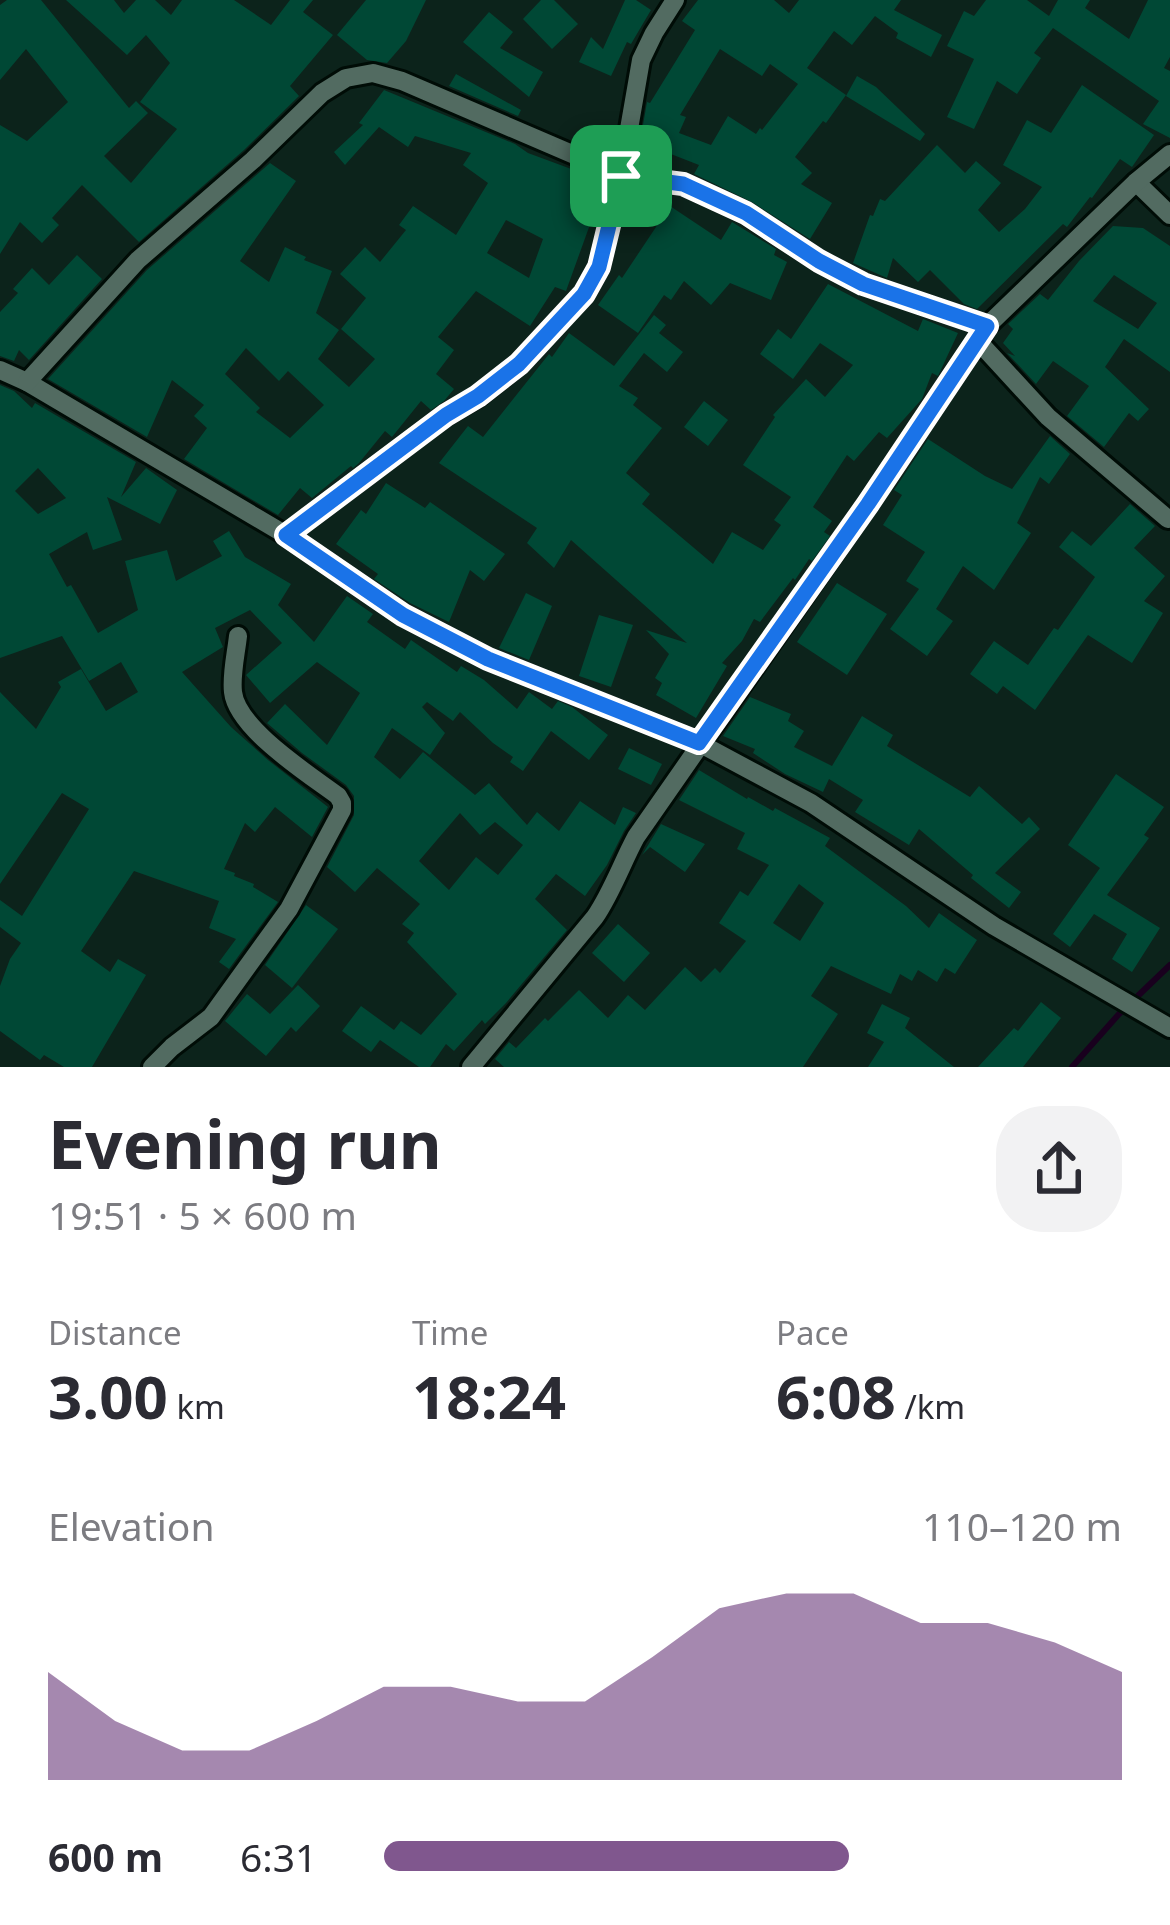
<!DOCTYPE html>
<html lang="en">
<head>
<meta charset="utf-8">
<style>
	:root { --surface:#fff; --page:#f2f2f3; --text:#2b2b33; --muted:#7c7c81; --accent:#80578e }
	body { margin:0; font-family:"Noto Sans",sans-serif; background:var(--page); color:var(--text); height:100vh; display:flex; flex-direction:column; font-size:45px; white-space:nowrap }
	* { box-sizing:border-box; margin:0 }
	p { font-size:39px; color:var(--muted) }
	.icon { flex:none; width:66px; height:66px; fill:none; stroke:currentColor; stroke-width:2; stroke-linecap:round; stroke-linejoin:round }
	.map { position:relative; height:1067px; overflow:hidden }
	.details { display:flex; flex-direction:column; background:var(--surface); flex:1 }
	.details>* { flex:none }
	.pin { position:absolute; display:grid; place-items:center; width:102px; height:102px; color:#fff; margin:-51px; border-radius:24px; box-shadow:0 6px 18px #0006 }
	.round { display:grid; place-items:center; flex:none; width:126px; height:126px; border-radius:48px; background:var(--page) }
	.head { display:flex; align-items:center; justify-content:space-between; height:204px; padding:0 48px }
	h1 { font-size:66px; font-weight:700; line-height:90px }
	.metrics { display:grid; grid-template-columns:repeat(3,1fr); gap:18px; height:204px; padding:12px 48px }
	.metrics div { display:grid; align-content:center }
	.metrics b { font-size:60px; font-weight:700 }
	.metrics small { font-size:33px; font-weight:400 }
	.metrics p { font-size:33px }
	.chart { height:336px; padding:24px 48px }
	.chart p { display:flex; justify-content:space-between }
	.chart svg { width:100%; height:216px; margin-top:12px; fill:var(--accent); opacity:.7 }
	ul { padding:0 48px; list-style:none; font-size:39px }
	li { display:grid; grid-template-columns:192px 144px 1fr; align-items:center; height:90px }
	li i { height:30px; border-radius:15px; background:var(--accent) }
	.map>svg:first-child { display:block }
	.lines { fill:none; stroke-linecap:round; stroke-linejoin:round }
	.stream { stroke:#19001e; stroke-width:6 }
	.building { fill:#004835; fill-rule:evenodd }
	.street-casing { stroke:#000c06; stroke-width:24 }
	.street { stroke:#526b61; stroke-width:18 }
	.route-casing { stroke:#fff; stroke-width:24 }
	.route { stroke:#1a73e8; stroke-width:15 }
</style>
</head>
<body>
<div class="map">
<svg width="1170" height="1067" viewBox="0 0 1170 1067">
	<rect width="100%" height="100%" fill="#0c231b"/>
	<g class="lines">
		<!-- stream -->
		<polyline class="stream" points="1072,1067 1119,1014 1170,965"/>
	</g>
	<!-- building -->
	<g class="building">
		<polygon points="7,0 41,0 129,108 136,101 148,113 104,156 131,183 177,129 140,102 170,63 146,35 127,55 66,0 114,0 124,13 136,0 155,0 171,15 182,0 234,0 271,25 290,0 313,0 303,12 333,35 290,86 299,96 244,150 139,242 82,185 52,218 59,225 42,243 20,222 0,254 0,125 27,141 68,102 26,49 0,80 0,5"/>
		<polygon points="366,0 426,0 406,41 387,63 367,60 337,35"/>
		<polygon points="541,0 554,0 578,24 552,49 523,19"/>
		<polygon points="625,0 636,0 651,10 631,44 627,42 611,76 579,62 591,37 603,49"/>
		<path d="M698,0h76l15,13 10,-13h102l-7,10 48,25 -11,22 -35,-19 2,-5 -23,-17 -23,29 -18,-14 -27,37 39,27 -20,28 -3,-2 -28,36 17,16 -11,11 31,19 -22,36 -58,-37 -58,-28 5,-9 -59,-23 7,-40 3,1 45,-73 -13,-9zM720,49l42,27 8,-12 28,20 -36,46 -2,-2 -4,6 -28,-18 -17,29 -32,-12 7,-16 -6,-2z"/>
		<polygon points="986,0 1027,0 1049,16 1058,0 1090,0 1085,8 1129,39 1148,0 1170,0 1170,57 1164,68 1170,71 1170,138 1143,124 1159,101 1053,28 1034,53 1041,58 1017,94 997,81 974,129 947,117 974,59 947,46 964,11 974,16"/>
		<polygon points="489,12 513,32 500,48 543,72 529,97 463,42"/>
		<polygon points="456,74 521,110 518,116 449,86"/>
		<polygon points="857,76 876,87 925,134 920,141 846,96"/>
		<polygon points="1082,85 1154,135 1132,167 1120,159 1092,198 1090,197 1067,227 1063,224 977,309 964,304 930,270 918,282 893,258 887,278 853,263 870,215 873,216 880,199 885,201 937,145 965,173 976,161 1001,183 978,210 999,232 1025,209 1042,187 1003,165 1027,120 1051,133"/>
		<path d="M384,90l131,54 13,9 46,17 -1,4 32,9 -39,108 -11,-4 -25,39 -54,-35 -38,46 16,13 -18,24 18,15 -10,12 -13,9 -10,-9 -29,36 -7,-6 -26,32 -6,5 -2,-2 -39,32 -12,-10 -22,27 -94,-56 23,-31 -13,-12 10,-11 -32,-25 -25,57 -99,-58 99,-109 123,-107 26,18 -56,80 29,21 16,-35 21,10 -2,3 28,11 -16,42 23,17 -21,29 31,28 26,-28 -34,-30 25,-31 -26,-24 25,-27 15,15 26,-32 -7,-5 14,-19 43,29 32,-52 -25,-18 8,-12 -56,-17 -7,11 -29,-20 -34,38 -11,-13 29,-27 -4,-2zM506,220l37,19 -14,39 -42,-25zM246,348l33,33 9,-10 36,34 -34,33 -34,-26 4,-4 -35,-34z"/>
		<polygon points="670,206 721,240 732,222 776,249 774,255 787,262 771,300 730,283 711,305 684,281 671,300 664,295 638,333 598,305 619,275 622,278"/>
		<path d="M1113,226l30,2 27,18v126l-46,-33 -19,28 44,42 -11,12 -9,-8 -25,34 -37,-31 22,-30 -36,-25 -17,23 -29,-31 8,3 -12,-13 10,-14 -5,-5 32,-30 8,6 31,-39zM1114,275l43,28 -19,26 -45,-28z"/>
		<polygon points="77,255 102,279 29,360 19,350 14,361 0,356 0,312 18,293 13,289 32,268 49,285"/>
		<polygon points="828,284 918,331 923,319 958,333 938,376 932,373 922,399 887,438 879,432 854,461 847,455 813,507 832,521 824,532 830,536 812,561 809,559 795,580 793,578 760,622 754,619 742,641 722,663 727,666 696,718 656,695 662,683 655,678 669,654 646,630 687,643 571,540 554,568 527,543 537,528 439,463 468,426 483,437 549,354 552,357 569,333 614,366 654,315 666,325 659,333 683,352 667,372 644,353 619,386 638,398 633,405 662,428 626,473 650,494 642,504 713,564 732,532 763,550 781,525 774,520 791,497 743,465 775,417 773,415 806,379 825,397 853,365 820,343 793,379 760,354 778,329 791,339"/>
		<path d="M0,385l14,6 18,17 3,-5 101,59 -15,35 25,-29 31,22 -17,34 -53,-27 15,43 -29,10 -6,-18 -38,22 18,33 4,-2 27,48 40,-23 -13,-49 42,-11 9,31 46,-25 -9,-15 16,-10 16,26 46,27 -13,21 36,37 33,-46 26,18 -6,8 38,27 6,-9 46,32 4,-6 23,14 33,29 12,-17 23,17 6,-8 14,6 36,28 -19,25 -38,-29 -28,40 -13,-9 3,-5 -20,-14 -33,-31 -7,9 -26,-19 -5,5 23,26 -15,22 -38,-27 -18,29 26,22 23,-27 52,43 14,-12 38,42 10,-13 22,19 21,-30 35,24 8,-18 13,6 -12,18 -17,34 -22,31 -29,-22 -21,25 32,31 -61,73 -21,21 -3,-4 -28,31 -8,-7 -16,23h-11l-39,-27 -9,12 -29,-21 19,-25 33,24 7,-9 20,14 36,-41 -50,-52 7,-9 -12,-9 18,-20 -43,-36 -22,24 -28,-25 27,-52v-19l-8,-11 -44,-32 -35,-30 18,-19 42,41 33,-52 -43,-31 -47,41 -24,-28 36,-32 -32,-33 -35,18 8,19 -41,25 49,55 37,33 60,47 -16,30 -37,-30 -20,25 -10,-9 -21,46 11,4 -1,3 20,8 -1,3 25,15 -49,67 -10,-7 17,-23 -27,-11 10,-27 -85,-30 -53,80 29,21 8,-13 28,16 -54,92h-28l-20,-12 -4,5 -40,-29v-45l10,-27 11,-16 -21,-16v-27l22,16 67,-107 -27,-16 -62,91v-192l36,37 25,-42 -3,-5 23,-13 25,42 32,-19 -17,-30 -32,19 -27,-45 -62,22zM38,468l28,30 -28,16 -23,-23zM460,813l20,22 15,-13 28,23 -25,30 -22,-18 -27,33 -30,-29z"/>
		<polygon points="704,401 728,420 708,446 684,427"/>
		<polygon points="1050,436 1070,454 1049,484 1040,477 1017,523 1031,533 994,590 963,566 936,609 953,621 927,656 890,629 919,589 906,581 925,552 883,525 902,495 894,490 928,439 985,476 1012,489"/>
		<polygon points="386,483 425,508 430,502 505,554 484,581 470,570 449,622 410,603 374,579 378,574 336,544 361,510 366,514"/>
		<polygon points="1130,504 1155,526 1134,548 1165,576 1144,601 1163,613 1132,663 1088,635 1035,710 1003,686 997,694 970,674 994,641 1028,665 1054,628 1058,630 1095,577 1059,547 1072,531 1091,546"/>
		<polygon points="837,583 887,614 847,675 797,642"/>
		<polygon points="526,593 552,606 529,660 499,648"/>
		<polygon points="599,615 633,625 611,687 579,676"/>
		<polygon points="750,697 791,714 788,721 804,731 794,747 832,766 862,716 893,735 887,746 970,797 979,786 1022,824 1029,817 1040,829 995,873 1021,892 1009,908 971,878 973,875 919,829 909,845 855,812 863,800 829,779 823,792 785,774 753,753 755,749 723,736"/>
		<polygon points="629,748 662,764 651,785 618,769"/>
		<path d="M699,770l48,29 1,-2 25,14 2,-3 55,30 -5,8 81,60 23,22 10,-15 38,27 -22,34 -10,-6 -8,14 -19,-12 -6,11 -12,-7 -9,20 -60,-28 -20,30 27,18 -35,53h-299l-9,-8 14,-17 7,6 29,-30 3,3 31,-31 29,28 20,-23 17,15 40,-43 16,15 14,-14 5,5 26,-32 -27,-18 21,-32 8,5 21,-31 -32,-16 8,-16 -66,-33zM799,884l25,19 -24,38 -27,-18z"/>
		<polygon points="1116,774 1164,807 1144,835 1149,838 1107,895 1160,928 1132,972 1112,959 1127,934 1094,914 1070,947 1053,934 1100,868 1068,845"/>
		<polygon points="661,824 705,844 685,872 650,847 642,855"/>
		<polygon points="306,905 338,929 292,988 265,965"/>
		<polygon points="618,924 650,953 624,982 592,953"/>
		<polygon points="298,985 320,1006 296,1032 291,1027 266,1056 225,1021 247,994 270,1014"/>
		<polygon points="1041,1002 1061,1018 1023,1067 978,1067 1014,1028 1018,1031"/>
		<polygon points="882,1004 910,1018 905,1028 954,1067 868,1067 884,1042 867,1033"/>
	</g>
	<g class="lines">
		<!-- street casing -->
		<g class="street-casing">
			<g id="street">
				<polyline points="1136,182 1170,215"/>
				<polyline points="978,341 1048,417 1168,519"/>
				<polyline points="0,370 27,382 286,535 403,615 488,659 699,743 811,803 994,926 1170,1028"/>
				<polyline points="27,382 138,260 253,160 322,93 346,78 373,73 402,81 621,175 683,184 745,213 819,261 863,284 987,326"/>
				<polyline points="286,535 446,415 479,396 519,364 584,294 599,267 621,175 641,60 654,33 675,0"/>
				<path d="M152,1067l20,-20 39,-30 78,-108 53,-99v-7l-4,-7c-28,-21 -101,-67 -105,-104 -2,-17 3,-38 5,-56"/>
				<path d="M471,1067l124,-150c17,-25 27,-54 41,-80l232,-333 119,-178 149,-144 34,-28"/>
			</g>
		</g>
		<!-- street -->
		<use href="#street" class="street"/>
	</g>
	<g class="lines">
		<!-- route casing -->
		<g class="route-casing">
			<polygon id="route" points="621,176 683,184 746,213 819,261 863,284 987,326 868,504 699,743 488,659 403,615 286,535 446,415 478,396 519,364 584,294 599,267"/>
		</g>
		<!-- route -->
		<use href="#route" class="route"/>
	</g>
</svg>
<div class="pin" style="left:621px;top:176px;background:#1e9e55"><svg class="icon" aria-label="arrive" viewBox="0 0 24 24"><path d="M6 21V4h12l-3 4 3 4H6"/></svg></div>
</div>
<section class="details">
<div class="head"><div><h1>Evening run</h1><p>19:51 · 5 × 600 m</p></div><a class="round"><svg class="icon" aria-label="share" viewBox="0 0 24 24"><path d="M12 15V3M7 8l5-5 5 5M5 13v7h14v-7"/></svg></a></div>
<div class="metrics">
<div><p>Distance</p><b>3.00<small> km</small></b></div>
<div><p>Time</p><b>18:24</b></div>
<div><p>Pace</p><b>6:08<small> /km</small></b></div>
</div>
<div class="chart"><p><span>Elevation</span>110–120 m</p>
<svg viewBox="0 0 160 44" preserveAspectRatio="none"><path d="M0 44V22L10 32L20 38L30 38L40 32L50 25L60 25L70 28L80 28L90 19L100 9L110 6L120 6L130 12L140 12L150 16L160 22V44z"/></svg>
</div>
<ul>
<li><b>600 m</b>6:31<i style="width:63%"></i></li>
</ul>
</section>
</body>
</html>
